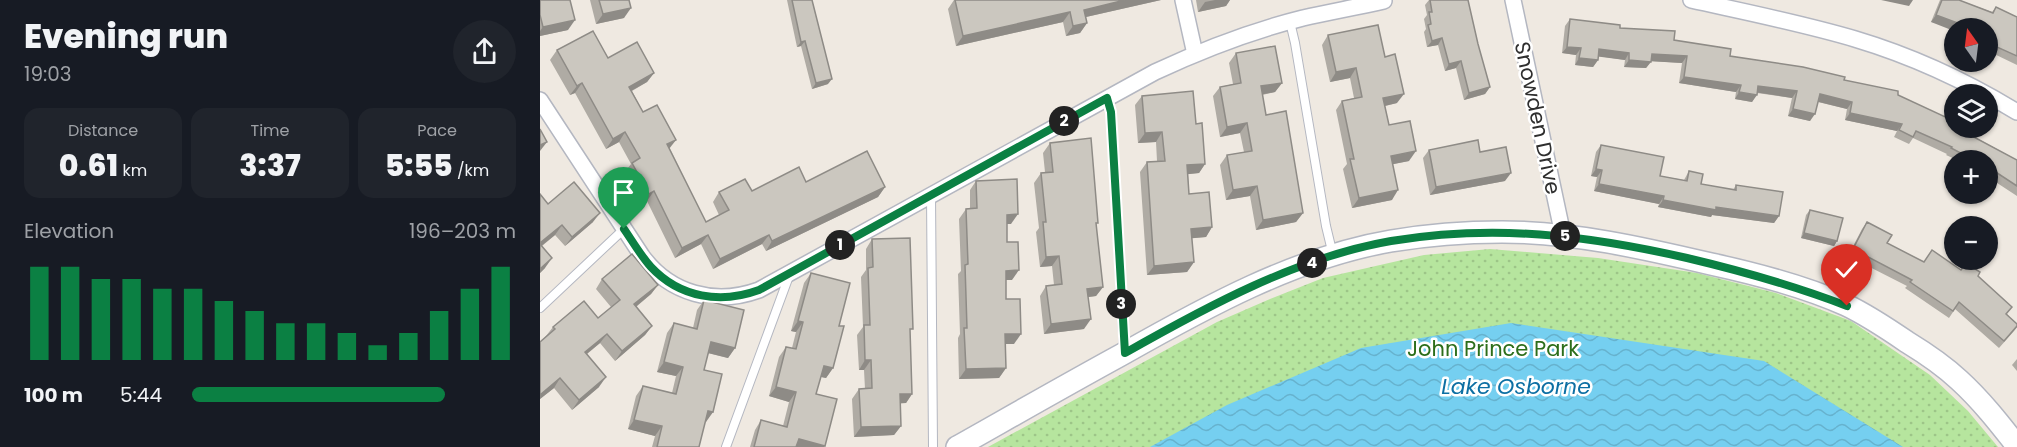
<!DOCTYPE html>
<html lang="en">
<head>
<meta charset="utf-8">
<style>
	:root { --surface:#171b24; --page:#20242c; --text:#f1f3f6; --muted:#9ea1a6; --accent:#0b8043 }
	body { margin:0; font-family:Poppins,sans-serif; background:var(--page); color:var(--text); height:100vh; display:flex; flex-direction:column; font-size:22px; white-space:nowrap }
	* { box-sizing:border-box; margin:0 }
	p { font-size:20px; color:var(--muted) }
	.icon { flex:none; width:33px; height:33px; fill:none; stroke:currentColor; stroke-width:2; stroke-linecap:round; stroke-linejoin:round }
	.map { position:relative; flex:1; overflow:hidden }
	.sheet { display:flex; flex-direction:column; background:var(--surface); width:540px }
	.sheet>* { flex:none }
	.needle { width:39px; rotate:346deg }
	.tools { position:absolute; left:1404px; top:18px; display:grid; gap:12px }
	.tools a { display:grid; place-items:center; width:54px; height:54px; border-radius:50%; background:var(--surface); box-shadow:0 2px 4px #0004; font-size:30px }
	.pin { position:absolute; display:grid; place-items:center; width:51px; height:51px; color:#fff; margin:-62px -26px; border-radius:50% 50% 50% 0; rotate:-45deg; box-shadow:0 0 6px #0007 }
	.pin .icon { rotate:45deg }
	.km { position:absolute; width:30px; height:30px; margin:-15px; border-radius:50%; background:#222; color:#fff; font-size:16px; line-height:30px; text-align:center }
	.round { display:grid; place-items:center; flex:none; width:63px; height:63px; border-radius:32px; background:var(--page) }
	.headline { display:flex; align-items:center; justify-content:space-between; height:102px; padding:0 24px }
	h1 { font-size:33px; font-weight:800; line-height:45px }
	.metrics { display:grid; grid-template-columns:repeat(3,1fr); gap:9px; height:102px; padding:6px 24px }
	.metrics div { display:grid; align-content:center; border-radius:15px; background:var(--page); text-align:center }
	.metrics b { font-size:30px; font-weight:800 }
	.metrics small { font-size:16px; font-weight:400 }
	.metrics p { font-size:16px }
	.chart { height:168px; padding:12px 24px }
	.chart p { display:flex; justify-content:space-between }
	.chart svg { width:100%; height:108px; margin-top:6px; stroke:var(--accent); stroke-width:6 }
	ul { padding:0 24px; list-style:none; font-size:20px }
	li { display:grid; grid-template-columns:96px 72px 1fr; align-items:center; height:45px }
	li i { height:15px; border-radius:8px; background:var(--accent) }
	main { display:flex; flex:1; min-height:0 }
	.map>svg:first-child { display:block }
	.grass { fill:url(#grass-dots) }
	.water { fill:url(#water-waves) }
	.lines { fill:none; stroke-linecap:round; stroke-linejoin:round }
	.lane-casing { stroke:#b4b7c1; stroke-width:10 }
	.street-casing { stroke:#b4b7c1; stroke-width:18 }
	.secondary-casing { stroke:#b4b7c1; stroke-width:24 }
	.lane { stroke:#fff; stroke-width:8 }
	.street { stroke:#fff; stroke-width:15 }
	.secondary { stroke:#fff; stroke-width:21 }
	.wall { fill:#afaba4 }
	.shaded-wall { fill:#8e8b86 }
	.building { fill:#cbc7bf; stroke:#8e8b86; stroke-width:1.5 }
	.route-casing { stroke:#fff; stroke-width:12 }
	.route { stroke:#0b8043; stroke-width:8 }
	.labels { text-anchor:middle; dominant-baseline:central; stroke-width:5; stroke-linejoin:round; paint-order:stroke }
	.street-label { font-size:21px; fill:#2e2e2e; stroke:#fff }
	.park-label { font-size:21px; fill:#2c6e1b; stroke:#fff }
	.water-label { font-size:22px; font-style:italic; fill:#0d6fa3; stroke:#fff }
</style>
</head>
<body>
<main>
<section class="sheet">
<div class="headline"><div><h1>Evening run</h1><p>19:03</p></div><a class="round"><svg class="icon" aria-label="share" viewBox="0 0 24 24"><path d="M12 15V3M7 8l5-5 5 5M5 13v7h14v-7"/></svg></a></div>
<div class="metrics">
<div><p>Distance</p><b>0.61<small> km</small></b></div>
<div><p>Time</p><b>3:37</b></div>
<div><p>Pace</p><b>5:55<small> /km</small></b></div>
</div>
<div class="chart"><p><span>Elevation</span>196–203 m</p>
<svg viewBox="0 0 160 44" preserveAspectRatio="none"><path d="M5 44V6M15 44V6M25 44V11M35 44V11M45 44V15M55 44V15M65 44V20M75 44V24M85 44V29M95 44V29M105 44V33M115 44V38M125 44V33M135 44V24M145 44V15M155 44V6"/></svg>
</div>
<ul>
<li><b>100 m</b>5:44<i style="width:78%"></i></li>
</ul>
</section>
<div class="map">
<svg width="1477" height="447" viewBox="0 0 1477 447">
	<defs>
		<pattern id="grass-dots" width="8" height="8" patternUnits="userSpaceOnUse" patternTransform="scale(1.5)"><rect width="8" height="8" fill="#b6e59e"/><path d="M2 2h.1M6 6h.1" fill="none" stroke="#9dc588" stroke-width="1.8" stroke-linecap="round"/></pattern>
		<pattern id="water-waves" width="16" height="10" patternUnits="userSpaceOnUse" patternTransform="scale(1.5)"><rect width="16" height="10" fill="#75cff0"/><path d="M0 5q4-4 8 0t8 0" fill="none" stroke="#66b2ce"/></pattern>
	</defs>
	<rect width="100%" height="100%" fill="#efe9e1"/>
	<!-- grass -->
	<polygon class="grass" points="950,249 1058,258 1157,273 1236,293 1311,321 1390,375 1428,411 1458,447 448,447 677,322 730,299 783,278 884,255"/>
	<!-- water -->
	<polygon class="water" points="971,323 1224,361 1363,447 610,447 687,405 821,348"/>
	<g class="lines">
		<!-- lane casing -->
		<g class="lane-casing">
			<g id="lane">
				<polyline points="750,22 755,43 786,226 793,255"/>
				<polyline points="568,98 571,112 584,351"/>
				<polyline points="391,195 393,447"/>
				<polyline points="0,308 84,229"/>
				<polyline points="186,447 249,276"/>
			</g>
		</g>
		<!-- street casing -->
		<g class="street-casing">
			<g id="street">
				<polyline points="643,0 655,54"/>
				<polyline points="973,0 1023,235"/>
				<path d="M1151,0c54,12 110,23 164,39 57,17 111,42 162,73"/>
				<path d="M0,100l102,156c28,38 73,50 117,34l396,-218c47,-22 96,-41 148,-54 27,-6 54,-11 81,-17"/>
			</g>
		</g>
		<!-- secondary casing -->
		<g class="secondary-casing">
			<path id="secondary" d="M417,447c55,-31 109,-62 164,-92 83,-47 175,-98 270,-114 36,-6 75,-9 111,-9 71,0 141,16 209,32 46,10 93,22 135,41 21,10 42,24 61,37 18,11 36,23 52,38 22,20 40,43 58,66"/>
		</g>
		<!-- lane -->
		<use href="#lane" class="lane"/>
		<!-- street -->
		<use href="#street" class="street"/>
		<!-- secondary -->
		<use href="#secondary" class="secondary"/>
	</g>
	<!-- wall -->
	<g class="wall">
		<polygon points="0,0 28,30 0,36"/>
		<polygon points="50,0 89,0 84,18 56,24"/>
		<polygon points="247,0 272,0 288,84 272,89 261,46 257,47"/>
		<polygon points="414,0 621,0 546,17 547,23 540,33 526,36 523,22 416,46 408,9"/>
		<polygon points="656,0 690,0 686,6 658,12"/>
		<polygon points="889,0 928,0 938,44 950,87 945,94 924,100 916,68 905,71 898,45 887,47 884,32 886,29 884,19 887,15 885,5"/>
		<polygon points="1400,0 1419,0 1452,12 1456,7 1477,17 1477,65 1448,51 1448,28 1391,22"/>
		<polygon points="1030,19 1080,28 1134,40 1190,56 1304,80 1358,95 1477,160 1477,196 1448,177 1448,160 1417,160 1406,155 1407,154 1373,138 1369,144 1354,137 1357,131 1305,120 1307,109 1278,102 1270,121 1248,116 1252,98 1217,93 1212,102 1195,99 1196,92 1139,83 1142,63 1111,61 1106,68 1084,67 1085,60 1058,56 1058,60 1053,67 1035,65 1036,55 1022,53 1025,26"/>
		<polygon points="788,35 845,57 857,103 845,106 849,125 869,161 853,164 852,200 812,208 803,169 807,164 796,110 802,101 814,98 810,78 790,82 782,45"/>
		<polygon points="17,50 68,58 114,73 107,82 92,91 103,112 130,149 166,222 179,215 173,202 179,192 212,191 266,182 345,187 338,197 226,251 222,244 173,269 161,244 135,258 107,201 102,204 85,172 91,164 79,142 66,149 35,93 30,95 10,60"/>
		<polygon points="696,53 742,83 735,92 722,95 726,115 763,213 756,222 716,230 710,196 686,200 680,165 687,155 704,152 700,133 680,137 673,96 680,87 693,84 689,63"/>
		<polygon points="602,96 656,124 665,164 659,173 648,174 649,194 672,227 666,237 652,238 654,262 647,272 607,275 600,172 607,162 617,161 616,142 598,143 595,105"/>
		<polygon points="510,143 556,226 563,287 556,296 548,297 544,329 504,334 500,296 506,286 514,285 512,266 500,267 496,232 499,228 494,183 501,173 505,172 503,153"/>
		<polygon points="1061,145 1120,176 1144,180 1149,171 1161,184 1193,190 1196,185 1239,216 1234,223 1172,215 1171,217 1118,207 1119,204 1054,191 1057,177 1051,176 1056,152"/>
		<polygon points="889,150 940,152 965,181 890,195 883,158"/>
		<polygon points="436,181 471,224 467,224 467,242 472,280 466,280 466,299 474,344 465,344 466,368 459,378 419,379 418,338 420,334 418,274 421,271 419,219 426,209 430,209 430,190"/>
		<polygon points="0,194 8,204 53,222 25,246 15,235 2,246 5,268 0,273"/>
		<polygon points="1270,210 1297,241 1294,246 1261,238 1266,215"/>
		<polygon points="1327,222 1347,243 1384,262 1421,270 1438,276 1477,327 1474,331 1459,348 1415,309 1409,318 1365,288 1367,286 1308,256 1322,229"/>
		<polygon points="332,239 370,333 372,394 366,403 360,403 361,426 354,435 314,437 312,399 319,389 325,389 324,370 319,370 317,335 323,327 321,277 326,270 326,249"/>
		<polygon points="271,273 299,326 293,368 286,378 281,377 276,394 284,447 210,447 215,430 221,420 243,426 249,402 229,396 239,357 246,347 252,348 256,332 251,331 264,283"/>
		<polygon points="62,279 118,285 111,294 96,307 112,326 105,335 75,361 60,343 47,354 59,387 32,410 14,388 0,399 0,342 6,336 13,327 58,318 71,307 56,289"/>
		<polygon points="164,300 195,348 188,358 168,353 164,370 173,412 165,422 159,447 112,447 115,436 88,429 96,396 103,386 132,393 136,376 117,372 127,333 134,323 153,328 157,310"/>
		<polygon points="1477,359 1477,371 1472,365"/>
	</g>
	<!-- shaded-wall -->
	<g class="shaded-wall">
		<polygon points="585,0 621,0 537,19 544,10"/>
		<polygon points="675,0 690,0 686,6 658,12 665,2"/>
		<polygon points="1341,0 1373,0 1369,6"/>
		<polygon points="91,8 84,18 56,24 63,14"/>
		<polygon points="530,12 523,22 416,46 423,36"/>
		<polygon points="1396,15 1431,28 1414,28 1414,31 1391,22"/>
		<polygon points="35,20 28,30 0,36 0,31 3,27"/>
		<polygon points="547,23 540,33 526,36 533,26"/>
		<polygon points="902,38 898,45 887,47 892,41"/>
		<polygon points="265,41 261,46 257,47 261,42"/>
		<polygon points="1027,47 1041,48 1036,55 1022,53"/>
		<polygon points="1059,49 1089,53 1085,60 1054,56"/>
		<polygon points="1112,54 1147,56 1142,63 1107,61"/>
		<polygon points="1039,58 1058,60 1053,67 1035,65"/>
		<polygon points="1089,60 1111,62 1106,68 1084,67"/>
		<polygon points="921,61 916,68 905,71 909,64"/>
		<polygon points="816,68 810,78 790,82 796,72"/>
		<polygon points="114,73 107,82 82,96 89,87"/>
		<polygon points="1144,77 1201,85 1196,92 1139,83"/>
		<polygon points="292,79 288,84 272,89 276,83"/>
		<polygon points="42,83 35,93 30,95 37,86"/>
		<polygon points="742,83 735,92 714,96 721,86"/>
		<polygon points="1218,86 1257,91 1252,98 1214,92"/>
		<polygon points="950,87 945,94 924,100 929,93"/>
		<polygon points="1199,92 1217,95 1212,102 1195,99"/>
		<polygon points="864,94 857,103 836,108 843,98"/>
		<polygon points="1280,94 1312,102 1307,109 1275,101"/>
		<polygon points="1253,109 1275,114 1270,121 1248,116"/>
		<polygon points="1310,113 1362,124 1357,131 1305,120"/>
		<polygon points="707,123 700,133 680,137 687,127"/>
		<polygon points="85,132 79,142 66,149 73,139"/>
		<polygon points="622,132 616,142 598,143 605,133"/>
		<polygon points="136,140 129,149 127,144"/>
		<polygon points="7,142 0,151 0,145"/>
		<polygon points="876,151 869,161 844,166 851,156"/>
		<polygon points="665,164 659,173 640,175 647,165"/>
		<polygon points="1056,169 1062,170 1057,177 1051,176"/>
		<polygon points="971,173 965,181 890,195 896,187"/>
		<polygon points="1059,184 1124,196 1119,204 1054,191"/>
		<polygon points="717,186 710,196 686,200 693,190"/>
		<polygon points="345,187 338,197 226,251 232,241"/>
		<polygon points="858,190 852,200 812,208 819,198"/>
		<polygon points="114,191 107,201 102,204 109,194"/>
		<polygon points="1123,200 1239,216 1234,223 1172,215 1171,217 1118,207"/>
		<polygon points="60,213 53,222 25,246 32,237"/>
		<polygon points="763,213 756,222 716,230 723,220"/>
		<polygon points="478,214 471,224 460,224 467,215"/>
		<polygon points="22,225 15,235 0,247 0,243"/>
		<polygon points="672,227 666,237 644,239 651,229"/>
		<polygon points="1264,233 1297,241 1294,246 1261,238"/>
		<polygon points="168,235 161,244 135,258 142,248"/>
		<polygon points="229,235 222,244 173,269 180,259"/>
		<polygon points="519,256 512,266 500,267 506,257"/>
		<polygon points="12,258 5,268 0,273 0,269"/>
		<polygon points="654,262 647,272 607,275 614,266"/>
		<polygon points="479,270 472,280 459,280 466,271"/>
		<polygon points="118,285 111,294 87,314 94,304"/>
		<polygon points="563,287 556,296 541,298 547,289"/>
		<polygon points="551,319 544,329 504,334 511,324"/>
		<polygon points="258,321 263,322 256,332 251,331"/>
		<polygon points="112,326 105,335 75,361 82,351"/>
		<polygon points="67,334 60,343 38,361 45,352"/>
		<polygon points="465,334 481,334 474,344 458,344"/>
		<polygon points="171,342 195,348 188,358 164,352"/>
		<polygon points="325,360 331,360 324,370 319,370"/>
		<polygon points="124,362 143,367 136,376 117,372"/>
		<polygon points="284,366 293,368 286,378 277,376"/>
		<polygon points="466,368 459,378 419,379 426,369"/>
		<polygon points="66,377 59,387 32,410 39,400"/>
		<polygon points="20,378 14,388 0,399 0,395"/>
		<polygon points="236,387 256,392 249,402 229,396"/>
		<polygon points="360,394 372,394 366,403 353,404"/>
		<polygon points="168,411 173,412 166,422 161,421"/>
		<polygon points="94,420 122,426 115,436 88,429"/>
		<polygon points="361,426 354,435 314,437 321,427"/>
		<polygon points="259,439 285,446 284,447 253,447"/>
	</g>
	<!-- building -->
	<g class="building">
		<polygon points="0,0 30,0 35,20 3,27 0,15"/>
		<polygon points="59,0 89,0 91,8 63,14"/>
		<polygon points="252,0 272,0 292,79 276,83 265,41 261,42"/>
		<polygon points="415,0 585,0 544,10 547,23 533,26 530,12 423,36"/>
		<polygon points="890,0 928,0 938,44 950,87 929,93 921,61 909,64 902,38 892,41 888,25 891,24 889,12 892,12"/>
		<polygon points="1402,0 1419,0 1453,13 1456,7 1477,17 1477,56 1448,43 1448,28 1431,28 1396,15"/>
		<polygon points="1030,19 1080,25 1080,28 1135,31 1134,40 1191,49 1190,56 1263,67 1305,77 1304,80 1358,91 1358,95 1412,120 1410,124 1414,126 1414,128 1417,128 1477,160 1477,186 1448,167 1448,160 1434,160 1411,148 1412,147 1376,131 1373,137 1359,130 1362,124 1310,113 1312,102 1280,94 1275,114 1253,109 1257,91 1218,86 1217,95 1199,92 1201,85 1144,77 1147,56 1112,54 1111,62 1089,60 1089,53 1059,49 1058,60 1039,58 1041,48 1027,47"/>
		<polygon points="838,25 845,57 855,54 864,94 843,98 849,125 870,121 876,151 851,156 858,190 819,198 810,159 814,159 802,101 822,97 816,68 796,72 788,35"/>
		<polygon points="53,31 68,58 97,42 114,73 89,87 103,112 117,105 136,140 127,144 166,222 189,210 179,192 205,179 212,191 259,167 266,182 327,151 345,187 232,241 229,235 180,259 168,235 142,248 114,191 109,194 92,163 100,158 85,132 73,139 42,83 37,86 17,50"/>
		<polygon points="735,46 742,83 721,86 726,115 746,111 763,213 723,220 717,186 693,190 687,155 712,151 707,123 687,127 680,87 701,83 696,53"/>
		<polygon points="653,91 656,124 662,123 665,164 647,165 649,194 669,192 672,227 651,229 654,262 614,266 607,162 625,161 622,132 605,133 602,96"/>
		<polygon points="0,129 7,142 0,145"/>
		<polygon points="551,138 558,223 556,223 563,287 547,289 551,319 511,324 506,286 522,284 519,256 506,257 503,222 506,222 501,173 513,172 510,143"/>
		<polygon points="938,140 940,152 966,147 971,173 896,187 889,150"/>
		<polygon points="1061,145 1124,157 1120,176 1147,181 1149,171 1163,174 1161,184 1196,190 1196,185 1243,192 1239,216 1176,207 1176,210 1123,200 1124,196 1059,184 1062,170 1056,169"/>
		<polygon points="477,179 478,214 467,215 467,242 478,242 479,270 466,271 466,299 480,299 481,334 465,334 466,368 426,369 424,328 427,328 425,265 428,264 426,209 437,208 436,181"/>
		<polygon points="34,182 60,213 32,237 22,225 0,243 0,194 8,204"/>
		<polygon points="1270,210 1303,218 1297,241 1264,233"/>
		<polygon points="1327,222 1352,235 1347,243 1384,262 1392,250 1421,270 1426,263 1440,272 1438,276 1472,307 1466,314 1477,324 1477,326 1464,341 1419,302 1413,311 1370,282 1372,280 1313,249"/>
		<polygon points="370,238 373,329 370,329 372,394 360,394 361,426 321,427 319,389 332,388 331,360 325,360 324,325 330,325 328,268 333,267 332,239"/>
		<polygon points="0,244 12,258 0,269"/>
		<polygon points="92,254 118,285 94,304 112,326 82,351 67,334 45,352 66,377 39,400 20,378 0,395 0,342 15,329 13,327 44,301 58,318 80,300 62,279"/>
		<polygon points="271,273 310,283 299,326 304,326 293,368 284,366 276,394 297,399 285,446 259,439 256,447 214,447 221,420 247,427 256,392 236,387 246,347 256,349 263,322 258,321"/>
		<polygon points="164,300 204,310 195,348 171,342 164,370 182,374 173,412 168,411 159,447 117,447 122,426 94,420 103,386 136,394 143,367 124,362 134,323 157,329"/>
	</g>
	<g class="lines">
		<!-- route casing -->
		<g class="route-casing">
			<path id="route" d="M84,229c9,13 17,27 27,38 29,31 70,37 108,23l348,-192 4,14 14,241c81,-46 173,-96 266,-112 103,-17 195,-6 296,17 55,13 108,28 160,48"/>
		</g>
		<!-- route -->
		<use href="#route" class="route"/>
	</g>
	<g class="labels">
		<!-- street labels -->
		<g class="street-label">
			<text transform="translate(998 118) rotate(78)">Snowden Drive</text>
		</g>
		<!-- park labels -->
		<g class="park-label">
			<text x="953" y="348">John Prince Park</text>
		</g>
		<!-- water labels -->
		<g class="water-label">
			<text x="976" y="386">Lake Osborne</text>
		</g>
	</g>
</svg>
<div class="tools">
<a><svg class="needle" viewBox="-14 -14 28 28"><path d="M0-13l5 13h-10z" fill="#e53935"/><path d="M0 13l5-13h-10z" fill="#9ea1a6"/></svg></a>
<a><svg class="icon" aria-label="layers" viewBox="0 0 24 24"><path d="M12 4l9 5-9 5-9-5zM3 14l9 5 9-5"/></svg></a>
<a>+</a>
<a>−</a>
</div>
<div class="pin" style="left:84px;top:229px;background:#1e9e55"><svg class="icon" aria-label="arrive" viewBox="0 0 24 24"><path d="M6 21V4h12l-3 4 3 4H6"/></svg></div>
<div class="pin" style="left:1307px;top:306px;background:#d93025"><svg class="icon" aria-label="check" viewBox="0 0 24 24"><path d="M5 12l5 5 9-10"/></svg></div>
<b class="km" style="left:300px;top:245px">1</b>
<b class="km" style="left:524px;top:121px">2</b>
<b class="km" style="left:581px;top:304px">3</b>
<b class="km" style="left:772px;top:263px">4</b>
<b class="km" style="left:1025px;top:236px">5</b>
</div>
</main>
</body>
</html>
